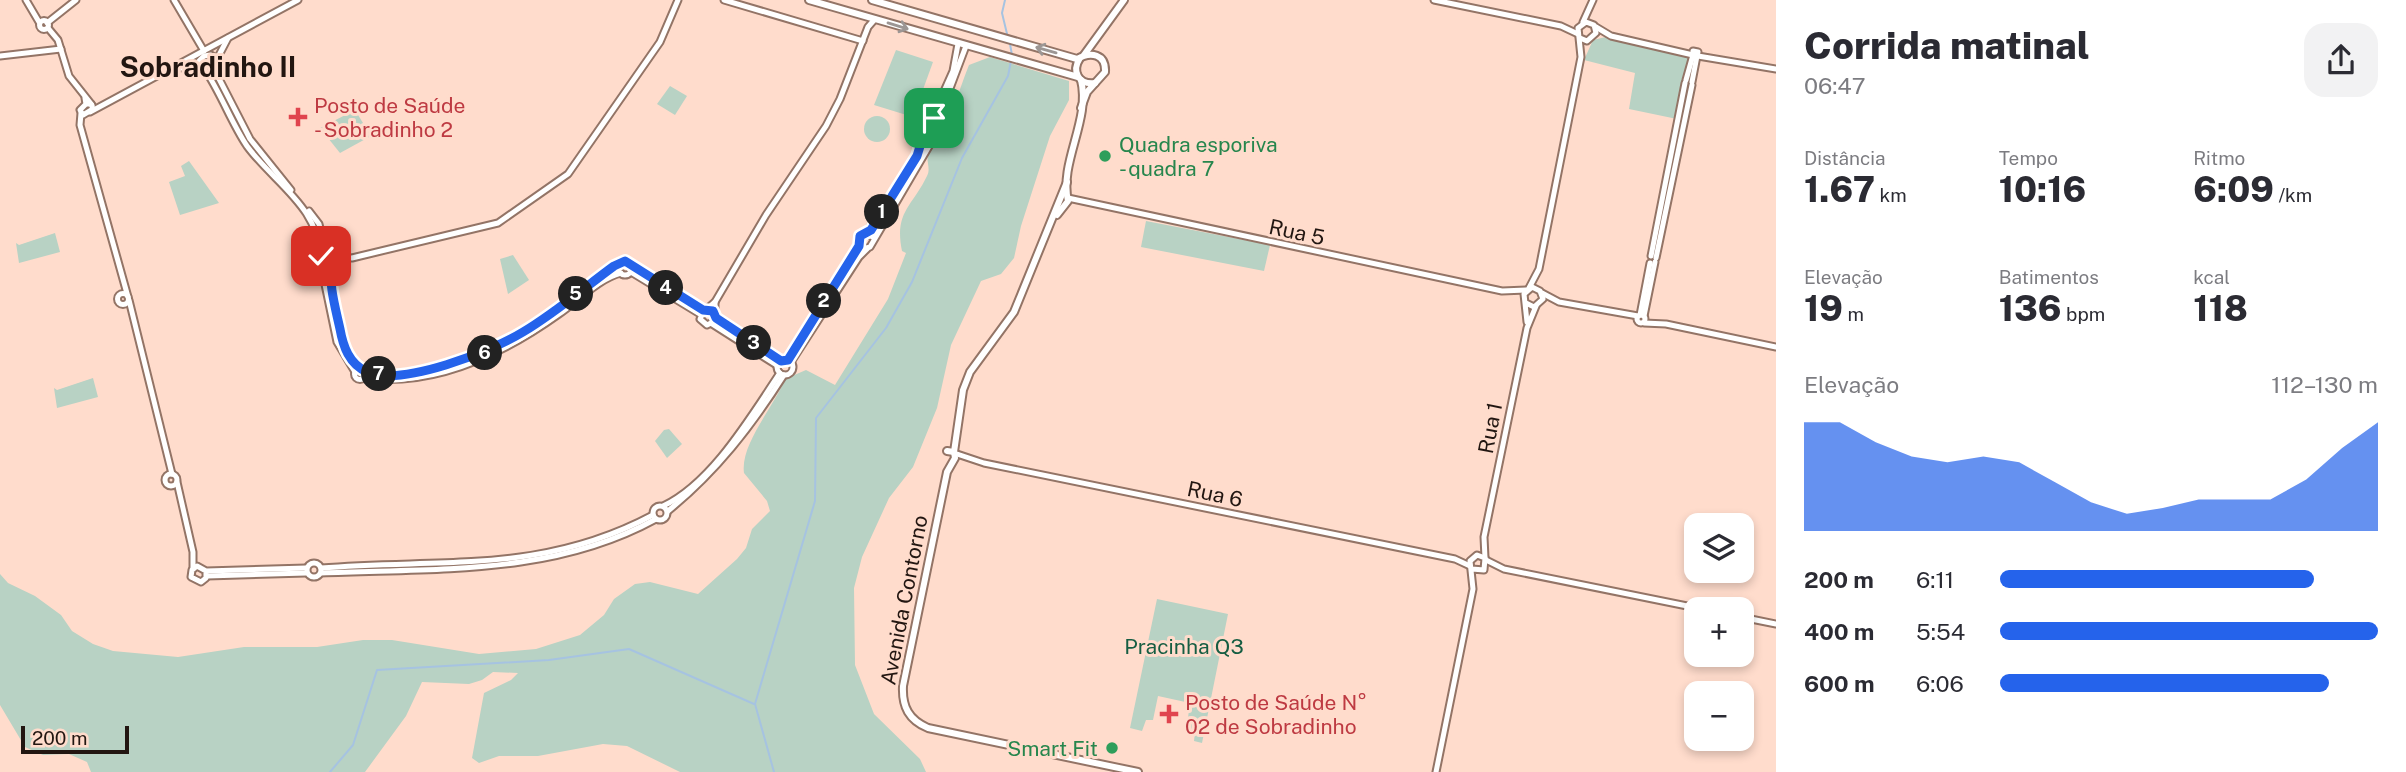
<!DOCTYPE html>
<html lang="pt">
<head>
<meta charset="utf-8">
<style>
	:root { --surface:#fff; --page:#f2f2f3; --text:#2b2b33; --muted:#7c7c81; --accent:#2563eb }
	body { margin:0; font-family:"Public Sans",sans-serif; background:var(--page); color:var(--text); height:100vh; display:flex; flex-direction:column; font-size:26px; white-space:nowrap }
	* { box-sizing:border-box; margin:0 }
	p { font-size:23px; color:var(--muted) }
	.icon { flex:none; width:38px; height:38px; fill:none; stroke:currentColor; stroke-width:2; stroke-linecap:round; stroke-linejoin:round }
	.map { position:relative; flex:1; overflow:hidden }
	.drawer { display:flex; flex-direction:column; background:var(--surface); width:630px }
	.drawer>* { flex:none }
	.buttons { position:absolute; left:1684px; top:513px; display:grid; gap:14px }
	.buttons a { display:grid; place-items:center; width:70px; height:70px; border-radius:14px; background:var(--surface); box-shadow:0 4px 10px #0003; font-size:35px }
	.scale { position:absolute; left:21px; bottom:18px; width:108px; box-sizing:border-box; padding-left:7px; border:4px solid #221611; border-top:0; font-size:19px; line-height:24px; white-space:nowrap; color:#221611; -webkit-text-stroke:5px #ffdccc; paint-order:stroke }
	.pin { position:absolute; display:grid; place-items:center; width:60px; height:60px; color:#fff; margin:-30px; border-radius:14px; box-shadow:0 4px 10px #0006 }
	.km { position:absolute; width:35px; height:35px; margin:-18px; border-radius:50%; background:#222; color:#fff; font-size:19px; line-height:35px; text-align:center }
	.round { display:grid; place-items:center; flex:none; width:74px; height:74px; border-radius:21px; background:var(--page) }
	.summary { display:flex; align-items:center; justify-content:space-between; height:119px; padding:0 28px }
	h1 { font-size:38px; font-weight:800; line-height:52px }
	.metrics { display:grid; grid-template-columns:repeat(3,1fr); gap:10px; height:119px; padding:7px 28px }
	.metrics div { display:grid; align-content:center }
	.metrics b { font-size:35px; font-weight:800 }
	.metrics small { font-size:19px; font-weight:400 }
	.metrics p { font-size:19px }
	.chart { height:196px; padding:14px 28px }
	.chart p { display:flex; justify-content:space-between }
	.chart svg { width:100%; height:126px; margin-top:7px; fill:var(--accent); opacity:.7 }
	ul { padding:0 28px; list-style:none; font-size:23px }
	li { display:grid; grid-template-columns:112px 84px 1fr; align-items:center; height:52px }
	li i { height:18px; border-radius:9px; background:var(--accent) }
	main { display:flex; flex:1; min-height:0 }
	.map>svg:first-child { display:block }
	.green { fill:#b8d2c4 }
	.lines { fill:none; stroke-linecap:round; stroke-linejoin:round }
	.stream { stroke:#a6c3e1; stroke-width:2 }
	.tertiary-casing { stroke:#937466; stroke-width:9 }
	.secondary-casing { stroke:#937466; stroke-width:10 }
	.tertiary { stroke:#fff; stroke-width:5 }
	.secondary { stroke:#fff; stroke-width:6 }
	.oneway { stroke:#9c9694 }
	.route-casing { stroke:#fff; stroke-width:14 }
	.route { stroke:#2563eb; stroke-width:9 }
	.health-dot { fill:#e0444e; stroke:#ffdccc; stroke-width:2.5 }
	.leisure-dot { fill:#2e9e5b; stroke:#ffdccc; stroke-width:2.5 }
	.labels { text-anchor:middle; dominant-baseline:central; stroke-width:6; stroke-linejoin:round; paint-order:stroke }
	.health-label { font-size:21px; fill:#be3a42; stroke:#ffdccc; text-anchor:start }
	.leisure-label { font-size:21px; fill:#27864d; stroke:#ffdccc; text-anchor:start }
	.street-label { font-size:21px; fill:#221611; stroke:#ffdccc }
	.park-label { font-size:21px; fill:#165d42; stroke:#ffdccc }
	.district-label { font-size:28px; font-weight:bold; fill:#221611; stroke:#ffdccc }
</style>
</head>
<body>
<main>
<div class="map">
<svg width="1776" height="772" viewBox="0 0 1776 772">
	<rect width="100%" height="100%" fill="#ffdccc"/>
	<!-- green -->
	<g class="green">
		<polygon points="1610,36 1690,55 1677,119 1629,109 1635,73 1584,60 1593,40"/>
		<polygon points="896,50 933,62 913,117 874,105"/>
		<path d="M990,57l79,24v19l-19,36 -29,90 -7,32 -13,16 -20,7 -30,64 -14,63 -24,59 -24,31 -27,59 -8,31 1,77 19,49 46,45 6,13h-246l-53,-26 -24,-2 -65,12h-39l-20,7 -7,-5 12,-65 27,-13 7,-7 -25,-1 -11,8 -13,4 -47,-2 -16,34 -41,56h-274l-4,-10 -18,-8 -26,1 -18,-8 -25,-42v-131l8,9 27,13 26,19 11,16 21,13 20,7 65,6 66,-10h73l46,-7h29l87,14 57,-5 44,-14 24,-20 10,-16 21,-15 15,-2 48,12 39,-35 9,-11 6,-19 18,-18 -3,-10 -23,-28c-4,-29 30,-66 41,-94l21,-9 29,15 53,-86 18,-46 -4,-2c-8,-39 10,-44 25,-75 4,-7 -1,-14 1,-22 3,-10 15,-28 20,-38 9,-15 14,-34 21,-51z"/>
		<polygon points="670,86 687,96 675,115 657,104"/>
		<polygon points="355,110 371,136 340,153 320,128"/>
		<circle cx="877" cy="129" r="13"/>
		<polygon points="189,161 219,203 180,215 169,182 185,176 181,166"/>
		<polygon points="1146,221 1270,245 1264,271 1141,247"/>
		<polygon points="55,233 60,252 19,263 16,243 19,245"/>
		<polygon points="513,255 529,280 508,294 500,259"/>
		<polygon points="93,378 98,397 57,408 54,388 57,390"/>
		<polygon points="669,429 682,444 667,458 655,441 664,430"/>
		<polygon points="1157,599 1228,614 1202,743 1194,741 1195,732 1187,725 1190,703 1158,696 1153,720 1146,720 1142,731 1130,728"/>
	</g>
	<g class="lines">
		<!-- stream -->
		<g class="stream">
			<polyline points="1005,0 1002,13 1008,38"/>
			<polyline points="1010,44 1012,55"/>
			<polyline points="330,772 353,745 377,670 549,660 629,649 754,704"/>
			<polyline points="774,772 755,704 815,501 816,418 886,328 912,282 962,158 1008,76 1011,61"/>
		</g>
		<!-- tertiary casing -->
		<g class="tertiary-casing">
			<g id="tertiary">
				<polyline points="26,0 39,22"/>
				<polyline points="174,0 204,51"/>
				<polyline points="724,0 863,41"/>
				<polyline points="1434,0 1561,26 1578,34"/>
				<circle cx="44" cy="25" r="4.5"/>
				<polyline points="1583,22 1593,0"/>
				<polyline points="47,23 76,0"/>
				<polyline points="1596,27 1611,36 1693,55"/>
				<polyline points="48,28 58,40 69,76 92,105"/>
				<polygon points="1693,51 1698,52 1697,56 1693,55"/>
				<polyline points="0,56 61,49"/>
				<polyline points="1698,56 1776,69"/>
				<polyline points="217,59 211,55 204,56 199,61 200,68 207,73 215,71 217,59 228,38"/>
				<polyline points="172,68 200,68"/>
				<polyline points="215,71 250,139 291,190"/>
				<path d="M207,73c15,23 25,51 40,73 26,36 75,63 72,112"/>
				<polyline points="1686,80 1693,55"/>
				<polyline points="1692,82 1697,56"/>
				<polyline points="85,98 86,104 91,104 93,109 83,115 80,110 86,104"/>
				<polyline points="90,112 298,0"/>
				<polyline points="81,113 80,125 128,297"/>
				<polyline points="928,127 953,71 958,44"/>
				<polyline points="935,128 966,46"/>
				<polyline points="1068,198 1502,291 1527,290"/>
				<polyline points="309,211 319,224 327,256"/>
				<polyline points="866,233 917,156 925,130 931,126 935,128 936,135 931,143 923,140"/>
				<polyline points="874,238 866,233 860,236 859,246 863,249 870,247 931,143"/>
				<polyline points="1651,256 1685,83"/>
				<polyline points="330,258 332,264 329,269 319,268 317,261 323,256 352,258 498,223 568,174 660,42 678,0"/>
				<polyline points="1656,258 1692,85"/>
				<circle cx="625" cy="268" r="7"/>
				<polyline points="632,267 703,310"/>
				<path d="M329,269c5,32 6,77 32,99"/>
				<polyline points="322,270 337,342 355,372"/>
				<polyline points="631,272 700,314"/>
				<polyline points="1529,288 1539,269 1581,57 1578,28 1586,22 1594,25 1596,33 1587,41 1580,38"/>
				<polyline points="1542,293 1559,302 1638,316"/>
				<circle cx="123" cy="299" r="5.5"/>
				<polyline points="129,300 172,474"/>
				<polyline points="1526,303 1534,307 1543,299 1540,291 1532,287 1524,294 1527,322"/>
				<polyline points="707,309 715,302 766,215 826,126 840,99 868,27 875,19"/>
				<polyline points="715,313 705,309 700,319 707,325 715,321 715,302"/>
				<circle cx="1641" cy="319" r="4"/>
				<polyline points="1640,315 1650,263"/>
				<polyline points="1644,316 1655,262"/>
				<polyline points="716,318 781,361"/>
				<polyline points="1644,323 1666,324 1776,347"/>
				<polyline points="712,324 778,366"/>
				<circle cx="785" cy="367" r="8"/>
				<polyline points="788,360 859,246"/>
				<polyline points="791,362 859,257 867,249"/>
				<circle cx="360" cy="374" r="5.5"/>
				<polyline points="365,371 390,376 438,367 489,351 525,332 620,263"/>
				<path d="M364,378c70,9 139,-24 195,-64 19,-13 39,-35 62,-41"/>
				<polyline points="954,453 984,463 1455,559 1470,566"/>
				<circle cx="171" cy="480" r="6"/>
				<polyline points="177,482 193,552 193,569"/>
				<path d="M663,506c49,-23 88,-90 117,-133"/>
				<circle cx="660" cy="513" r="7"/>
				<path d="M668,511c48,-39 83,-84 116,-136"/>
				<polyline points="1485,558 1484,537 1527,328 1536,306"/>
				<polyline points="1486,560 1504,569 1702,609"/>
				<circle cx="314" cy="570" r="7"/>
				<path d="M321,568c121,-10 219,7 332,-53"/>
				<polyline points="206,571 206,578 201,582 191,577 192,570 197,566 206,571 306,568"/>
				<path d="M321,573c115,-5 231,3 335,-54"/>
				<polyline points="207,576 306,573"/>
				<polyline points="1741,617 1776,624"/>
				<polyline points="1436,772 1473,589 1470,561 1477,555 1485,558 1484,570 1472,569"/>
			</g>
		</g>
		<!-- secondary casing -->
		<g class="secondary-casing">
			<g id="secondary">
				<polyline points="809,0 1078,77"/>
				<path d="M872,0l205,59c14,-8 29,-5 28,13l-18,20 -6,16"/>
				<polyline points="1084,55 1124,0"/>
				<path d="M1080,58c-9,14 -1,27 15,25"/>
				<path d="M1057,215l11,-14c-9,-39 23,-81 13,-121"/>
				<path d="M947,451l7,1 1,6 -8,14 -44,214c-1,21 6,34 25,42l210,44"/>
				<polyline points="954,452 963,390 970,372 1014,312 1067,182"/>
			</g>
		</g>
		<!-- tertiary -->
		<use href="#tertiary" class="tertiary"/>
		<!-- secondary -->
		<use href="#secondary" class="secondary"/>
	</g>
	<!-- one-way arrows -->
	<defs><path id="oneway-shaft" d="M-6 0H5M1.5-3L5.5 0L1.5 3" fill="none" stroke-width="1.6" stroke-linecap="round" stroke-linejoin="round" transform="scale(1.75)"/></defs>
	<g class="oneway">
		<use href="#oneway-shaft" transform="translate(898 26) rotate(17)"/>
		<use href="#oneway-shaft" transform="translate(1046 50) rotate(-164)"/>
	</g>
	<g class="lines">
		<!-- route casing -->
		<g class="route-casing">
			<path id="route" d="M321,256l8,1 3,4c-4,22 3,45 8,68 3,17 9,35 27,43 35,15 125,-21 156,-40 32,-19 61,-44 91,-66l11,-5 78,49 10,1 3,7 65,43 7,-1 71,-114 1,-10 11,-6 46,-74 8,-26 9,-12"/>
		</g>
		<!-- route -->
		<use href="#route" class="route"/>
	</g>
	<!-- markers -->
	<g class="health-dot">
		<path d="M294.5 106.5h7v7h7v7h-7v7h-7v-7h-7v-7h7z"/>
		<path d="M1165.5 703.5h7v7h7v7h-7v7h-7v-7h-7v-7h7z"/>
	</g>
	<g class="leisure-dot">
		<circle cx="1105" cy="156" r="7"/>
		<circle cx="1112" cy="748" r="7"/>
	</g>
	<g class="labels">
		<!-- health labels -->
		<g class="health-label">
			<text x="314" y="105">Posto de Saúde<tspan x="314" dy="24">- Sobradinho 2</tspan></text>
			<text x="1185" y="702">Posto de Saúde N°<tspan x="1185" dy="24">02 de Sobradinho</tspan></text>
		</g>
		<!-- leisure labels -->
		<g class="leisure-label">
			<text x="1119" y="144">Quadra esporiva<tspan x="1119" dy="24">- quadra 7</tspan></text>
			<text x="1098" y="748" text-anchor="end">Smart Fit</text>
		</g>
		<!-- street labels -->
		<g class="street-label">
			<text transform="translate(1297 232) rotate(12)">Rua 5</text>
			<text transform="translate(1490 428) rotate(-79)">Rua 1</text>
			<text transform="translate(1215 494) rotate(12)">Rua 6</text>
			<text transform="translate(904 600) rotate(-79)">Avenida Contorno</text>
		</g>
		<!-- park labels -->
		<g class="park-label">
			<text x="1184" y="646">Pracinha Q3</text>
		</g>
		<!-- district labels -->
		<g class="district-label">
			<text x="208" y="66">Sobradinho II</text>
		</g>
	</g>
</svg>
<div class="buttons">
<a><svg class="icon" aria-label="layers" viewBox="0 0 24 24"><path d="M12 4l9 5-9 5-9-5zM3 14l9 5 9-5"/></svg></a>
<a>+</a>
<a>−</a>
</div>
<div class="scale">200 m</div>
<div class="pin" style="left:934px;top:118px;background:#1e9e55"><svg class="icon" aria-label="arrive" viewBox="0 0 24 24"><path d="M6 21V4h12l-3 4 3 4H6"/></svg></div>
<div class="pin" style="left:321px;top:256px;background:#d93025"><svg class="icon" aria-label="check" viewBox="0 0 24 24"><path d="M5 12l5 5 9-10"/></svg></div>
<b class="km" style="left:882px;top:212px">1</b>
<b class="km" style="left:824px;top:301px">2</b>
<b class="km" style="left:754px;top:343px">3</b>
<b class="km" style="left:666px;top:288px">4</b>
<b class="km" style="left:576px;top:294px">5</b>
<b class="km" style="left:485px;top:353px">6</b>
<b class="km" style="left:379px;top:374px">7</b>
</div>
<section class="drawer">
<div class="summary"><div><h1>Corrida matinal</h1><p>06:47</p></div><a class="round"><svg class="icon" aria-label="share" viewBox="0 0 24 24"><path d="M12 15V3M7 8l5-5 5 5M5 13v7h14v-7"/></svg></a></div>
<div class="metrics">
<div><p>Distância</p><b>1.67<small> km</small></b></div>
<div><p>Tempo</p><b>10:16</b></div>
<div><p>Ritmo</p><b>6:09<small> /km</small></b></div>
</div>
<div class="metrics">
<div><p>Elevação</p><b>19<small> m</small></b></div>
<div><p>Batimentos</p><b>136<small> bpm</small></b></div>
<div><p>kcal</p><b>118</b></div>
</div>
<div class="chart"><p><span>Elevação</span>112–130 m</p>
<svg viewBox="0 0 160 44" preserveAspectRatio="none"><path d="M0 44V6L10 6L20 13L30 18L40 20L50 18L60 20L70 27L80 34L90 38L100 36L110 33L120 33L130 33L140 26L150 15L160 6V44z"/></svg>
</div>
<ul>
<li><b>200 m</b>6:11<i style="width:83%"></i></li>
<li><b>400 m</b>5:54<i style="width:100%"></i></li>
<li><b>600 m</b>6:06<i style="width:87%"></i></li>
</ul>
</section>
</main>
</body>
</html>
